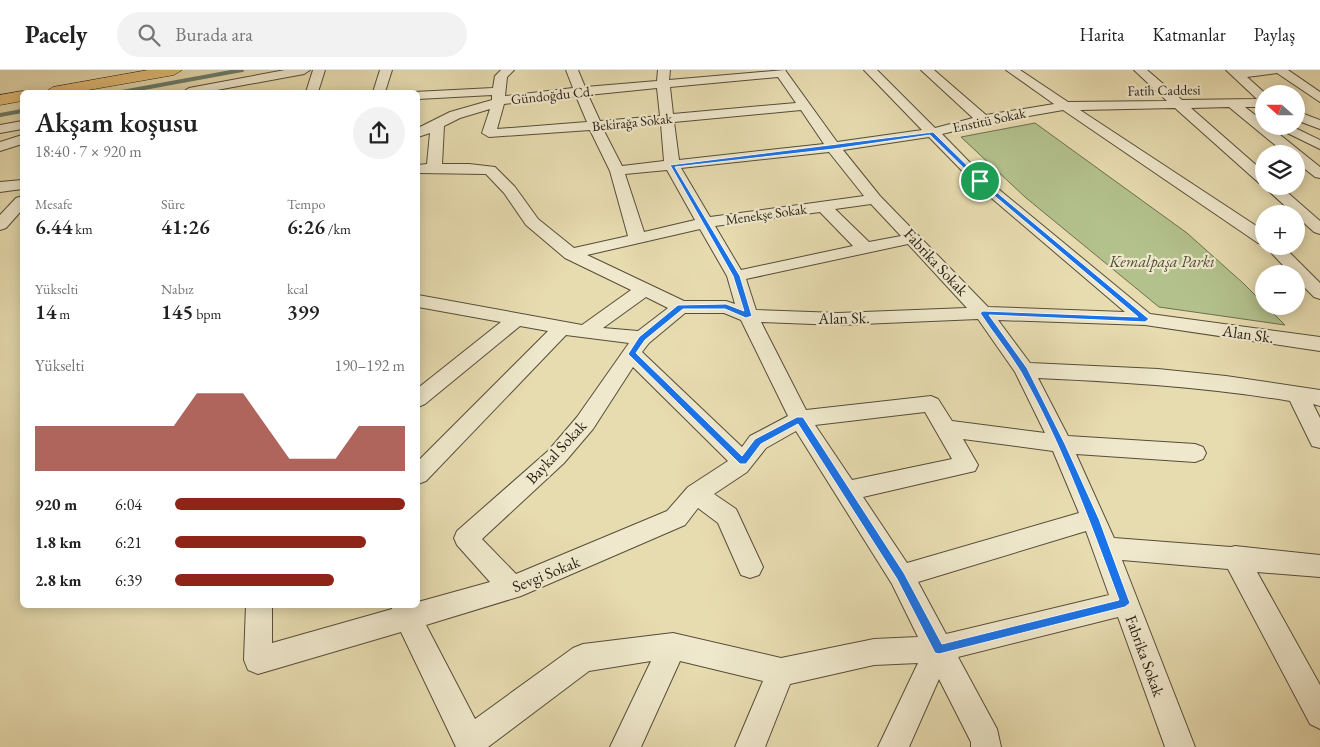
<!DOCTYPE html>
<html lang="tr">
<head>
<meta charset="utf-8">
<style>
	:root { --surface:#fff; --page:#f2f2f2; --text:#222; --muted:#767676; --line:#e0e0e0; --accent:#8f2418 }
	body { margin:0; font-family:"EB Garamond",serif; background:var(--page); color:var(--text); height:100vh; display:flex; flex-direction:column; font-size:19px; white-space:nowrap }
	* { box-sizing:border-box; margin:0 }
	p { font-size:16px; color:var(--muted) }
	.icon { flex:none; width:28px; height:28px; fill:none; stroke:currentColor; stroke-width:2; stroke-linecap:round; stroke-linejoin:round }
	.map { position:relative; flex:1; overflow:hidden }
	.sheet { position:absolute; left:20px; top:20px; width:400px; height:518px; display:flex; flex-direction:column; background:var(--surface); border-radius:8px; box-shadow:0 2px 12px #0003 }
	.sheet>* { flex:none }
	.needle { width:32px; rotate:291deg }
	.buttons { position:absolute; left:1255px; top:15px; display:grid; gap:10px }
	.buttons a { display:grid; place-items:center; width:50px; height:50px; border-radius:50%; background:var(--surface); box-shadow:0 2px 12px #0003; font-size:25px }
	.pin { position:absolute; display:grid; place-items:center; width:42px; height:42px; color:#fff; margin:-21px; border:2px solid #fff; border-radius:50%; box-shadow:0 1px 5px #0007 }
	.round { display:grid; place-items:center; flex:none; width:52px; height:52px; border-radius:26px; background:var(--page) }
	.overview { display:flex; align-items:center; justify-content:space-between; height:85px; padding:0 15px }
	h1 { font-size:28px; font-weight:600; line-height:38px }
	.metrics { display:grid; grid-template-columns:repeat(3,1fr); gap:8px; height:85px; padding:5px 15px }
	.metrics div { display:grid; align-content:center }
	.metrics b { font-size:21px; font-weight:600 }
	.metrics small { font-size:14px; font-weight:400 }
	.metrics p { font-size:14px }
	.chart { height:140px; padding:10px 15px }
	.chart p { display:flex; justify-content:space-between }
	.chart svg { width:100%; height:90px; margin-top:5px; fill:var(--accent); opacity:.7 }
	ul { padding:0 15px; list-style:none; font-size:16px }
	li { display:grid; grid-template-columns:80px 60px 1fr; align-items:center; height:38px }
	li i { height:12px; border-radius:6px; background:var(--accent) }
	header { display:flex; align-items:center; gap:30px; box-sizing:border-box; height:70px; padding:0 25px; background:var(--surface); border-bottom:1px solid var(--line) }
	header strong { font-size:24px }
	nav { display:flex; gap:28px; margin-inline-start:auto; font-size:18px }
	.search { width:350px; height:45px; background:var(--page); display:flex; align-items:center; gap:12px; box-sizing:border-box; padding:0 18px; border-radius:28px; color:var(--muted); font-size:19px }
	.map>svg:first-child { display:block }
	.green { fill:#b3c18d; stroke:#6c6f50 }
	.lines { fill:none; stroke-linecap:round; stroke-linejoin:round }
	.stream { stroke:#6a7c6c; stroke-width:4 }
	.minor-casing { stroke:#564d3a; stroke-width:2 }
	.major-casing { stroke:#261d13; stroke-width:1 }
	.minor { fill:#efe8cc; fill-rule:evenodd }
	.major { fill:#e4be78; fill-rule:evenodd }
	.route { fill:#1a73e8; stroke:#fff; fill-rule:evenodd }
	.labels { text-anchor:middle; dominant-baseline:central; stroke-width:4.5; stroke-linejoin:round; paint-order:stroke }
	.far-street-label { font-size:14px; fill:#261d13; stroke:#efe8cc }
	.park-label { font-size:16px; font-style:italic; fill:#504e38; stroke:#efe8cc }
	.street-label { font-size:16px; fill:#261d13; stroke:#efe8cc }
</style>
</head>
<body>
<header>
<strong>Pacely</strong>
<div class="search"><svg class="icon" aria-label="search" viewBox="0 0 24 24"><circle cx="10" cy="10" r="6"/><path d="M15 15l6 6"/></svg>Burada ara</div>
<nav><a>Harita</a><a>Katmanlar</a><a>Paylaş</a></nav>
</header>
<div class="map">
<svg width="1320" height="677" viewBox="0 0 1320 677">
	<rect width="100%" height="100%" fill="#e7dcb0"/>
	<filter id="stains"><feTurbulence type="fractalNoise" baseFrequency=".004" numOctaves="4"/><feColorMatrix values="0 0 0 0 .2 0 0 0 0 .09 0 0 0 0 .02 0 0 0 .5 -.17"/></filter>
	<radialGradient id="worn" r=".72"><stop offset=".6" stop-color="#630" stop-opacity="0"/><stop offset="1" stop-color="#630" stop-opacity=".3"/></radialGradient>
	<!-- green -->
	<polygon class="green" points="1035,53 1187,163 1243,213 1285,255 1159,237 1025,127 961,67"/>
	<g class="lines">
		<!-- stream -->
		<g class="stream">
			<polyline points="122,22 242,0"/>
			<polyline points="0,45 22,41"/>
		</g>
		<!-- minor casing -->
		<g class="minor-casing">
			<g id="minor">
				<polygon points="285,0 310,0 304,4 206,22 183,22 189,18"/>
				<polygon points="313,0 325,0 318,22 306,22"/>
				<polygon points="380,0 392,0 385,22 373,22"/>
				<path d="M501,0h13l-7,7 -2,19 68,-8 -7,-18h12l7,17 72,-6 1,-11h12l-1,10 116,-10 52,72 85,-12 -58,-60h13l58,58 38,-10 -52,-48h13l52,45 68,-11 -48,-34h14l48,32 99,-1 -33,-31h13l35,30 75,-1 -31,-29h62l32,22v10l-43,-29 -30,4 19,17h-2v13h-19l19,15v4h5l51,41v11l-5,-1 -19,-15v-8h-10l-57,-47 -38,1 73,64v12l-5,-1 -84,-75 -95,2 184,121v13l-6,-1 -195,-133 -80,14 -41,10 43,44 165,136 170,23v14l-175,-26 -147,-5 32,43 128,6 68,7 94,14v16l-7,-2 7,14v30l-8,-2 -22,-45c-85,-14 -166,-19 -252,-23l30,58 127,8 8,3 3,6 -3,6 -8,3 -119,-8 38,84 117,9 4,-1 85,9v22l-63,-5 63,113v44l-10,-5 -82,-155 -106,-9 73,187h-30l-47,-130 -160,40 39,72 4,18h-30v-5l-32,-63 -30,68h-31l40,-84 -44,2 -84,19 -25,63h-30l28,-66 -83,-20 -39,86h-31l41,-86 -62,10 -101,76h-32l-55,-115 -143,42 -10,-4 -4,-10 2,-55h26v38l120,-34v-4h26v-3l72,-20 -33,-37 -3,-7 3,-7 91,-80 29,-34 52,-74 -63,-8 -140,146 -8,3v-23l130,-130 -28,-5 -95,78 -7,3v-19l83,-66 -83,-15v-12l164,30 49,-35 -66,-32 -39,-33 -22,-32 -18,-19 -68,-1v-8l9,-1 3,-31 -12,4v-9l32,-16 42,-12v-5l-74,4v-7h-4l79,-4 2,-12zM778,7l18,26 -123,11 -3,-27zM657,18l3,28 -60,5 -12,-26zM576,26l11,26 -90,7 7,-25zM490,39l-8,24 7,4 101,-7 20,41 18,65 -54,12 -36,-29 -23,-32 -20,-20 -26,-3h-27l2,-38 16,-8zM801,40l23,34 -145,16 -5,-38zM661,54l3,37 -42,5 -19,-37zM929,67l46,47 150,128 -137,-5 -108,-111 -37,-46zM829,82l35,44 -154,21 -29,-49zM667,100l28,50 -51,12 -19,-58zM871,134l30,32 -32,6 -34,-33zM820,142l33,34 -112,24 -26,-44zM700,159l27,47 8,28 -9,-3h-42l-97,-46zM908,174l59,64 -129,5 -82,-3 -10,-31zM646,227l22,11 -30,23 -35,-3zM685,243h39l17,7 47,96 -38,20 -8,11 -100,-95 7,-9zM978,249l37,53 30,61 -93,-12 -14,-22 -7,-3 -125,14 -45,-88 77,3zM633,297l95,94 -40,26 -21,24 -151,63 -34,-35 82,-76 29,-34zM925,342l27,47 -100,21 -37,-55zM796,361l96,153 26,53 -44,2 -93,19 -108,-25 -90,11 -10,4 -98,71 -49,-94 95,-29 164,-71 13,-17 20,15 23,52 9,3 9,-3 4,-8 -27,-58 -22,-15 33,-22 19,-24zM963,369l90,12 26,62 -172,50 -44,-66 112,-26 3,-6zM1086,461l23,64 -163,39 -28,-52z"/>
				<polygon points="1296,41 1320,50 1320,59 1296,50"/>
				<polygon points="22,51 22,59 0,63 0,55"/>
				<polygon points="1273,56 1291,56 1320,70 1320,79"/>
				<polygon points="22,65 22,74 0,81 0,72"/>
				<polygon points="22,110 22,119 0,122 0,112"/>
				<polygon points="1263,116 1280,116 1320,151 1320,164 1314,162"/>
				<polygon points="22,126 22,140 6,158 0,160 0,145 16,128"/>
				<polygon points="1265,176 1283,176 1320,213 1320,229 1314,227 1296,209 1296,204 1291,204"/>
			</g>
		</g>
		<!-- major casing -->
		<g class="major-casing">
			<g id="major">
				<polygon points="148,0 182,0 174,5 77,22 45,22 53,17"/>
				<polygon points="22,21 28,22 22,22 22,31 0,35 0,25"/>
			</g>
		</g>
		<!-- minor -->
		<use href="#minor" class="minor"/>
		<!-- major -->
		<use href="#major" class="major"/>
	</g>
	<!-- route -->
	<path class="route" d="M933,62l49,48 167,139 -4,3 -156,-7 38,53 38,76 34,75 31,84 -5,4 -186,47 -4,-1 -38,-74 -99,-155 -37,20 -15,20h-6l-112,-110 11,-17 39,-32 48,-1 18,7 -11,-35 -63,-111zM930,65l48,47 160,135 -155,-6 -3,2c13,20 29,39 41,59 41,72 69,150 98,228l-177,44 -38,-71 -101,-156h-6l-42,22 -13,17 -106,-103 9,-13 38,-31h42l21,9 6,-2 -12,-40 -65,-109 159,-18z"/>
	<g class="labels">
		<!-- far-street labels -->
		<g class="far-street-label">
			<text transform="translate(1164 20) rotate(-1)">Fatih Caddesi</text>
			<text transform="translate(552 25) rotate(-6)">Gündoğdu Cd.</text>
			<text transform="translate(989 50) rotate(-12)">Enstitü Sokak</text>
			<text transform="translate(632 52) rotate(-6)">Bekirağa Sokak</text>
			<text transform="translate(766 144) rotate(-8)">Menekşe Sokak</text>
		</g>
		<!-- park labels -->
		<g class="park-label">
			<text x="1162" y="191">Kemalpaşa Parkı</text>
		</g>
		<!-- street labels -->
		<g class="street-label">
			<text transform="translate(936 192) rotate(47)">Fabrika Sokak</text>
			<text transform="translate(844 248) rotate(-1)">Alan Sk.</text>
			<text transform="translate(1248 264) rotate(8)">Alan Sk.</text>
			<text transform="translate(556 382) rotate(-47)">Baykal Sokak</text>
			<text transform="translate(546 504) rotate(-22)">Sevgi Sokak</text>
			<text transform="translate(1145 586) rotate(70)">Fabrika Sokak</text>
		</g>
	</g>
	<rect width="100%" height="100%" filter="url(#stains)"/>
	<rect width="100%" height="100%" fill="url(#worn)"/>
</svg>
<div class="buttons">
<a><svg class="needle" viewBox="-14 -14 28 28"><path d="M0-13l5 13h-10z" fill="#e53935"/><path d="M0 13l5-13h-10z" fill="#767676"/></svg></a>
<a><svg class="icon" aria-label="layers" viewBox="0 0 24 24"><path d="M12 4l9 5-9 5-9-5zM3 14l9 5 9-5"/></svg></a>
<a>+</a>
<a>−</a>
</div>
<div class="pin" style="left:980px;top:111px;background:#1e9e55"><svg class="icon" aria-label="arrive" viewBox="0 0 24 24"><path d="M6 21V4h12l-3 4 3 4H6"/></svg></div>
<section class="sheet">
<div class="overview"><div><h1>Akşam koşusu</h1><p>18:40 · 7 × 920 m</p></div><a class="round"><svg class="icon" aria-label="share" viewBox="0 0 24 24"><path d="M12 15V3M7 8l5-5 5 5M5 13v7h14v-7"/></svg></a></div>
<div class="metrics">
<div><p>Mesafe</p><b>6.44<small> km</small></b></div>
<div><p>Süre</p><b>41:26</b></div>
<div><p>Tempo</p><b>6:26<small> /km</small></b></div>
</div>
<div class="metrics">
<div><p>Yükselti</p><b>14<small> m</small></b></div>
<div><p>Nabız</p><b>145<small> bpm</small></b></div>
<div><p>kcal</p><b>399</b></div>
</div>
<div class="chart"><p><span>Yükselti</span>190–192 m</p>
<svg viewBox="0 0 160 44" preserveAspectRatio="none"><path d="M0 44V22L10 22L20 22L30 22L40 22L50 22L60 22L70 6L80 6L90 6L100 22L110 38L120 38L130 38L140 22L150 22L160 22V44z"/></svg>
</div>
<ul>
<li><b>920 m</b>6:04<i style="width:100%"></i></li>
<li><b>1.8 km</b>6:21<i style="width:83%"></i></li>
<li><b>2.8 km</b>6:39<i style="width:69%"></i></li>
</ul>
</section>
</div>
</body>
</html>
